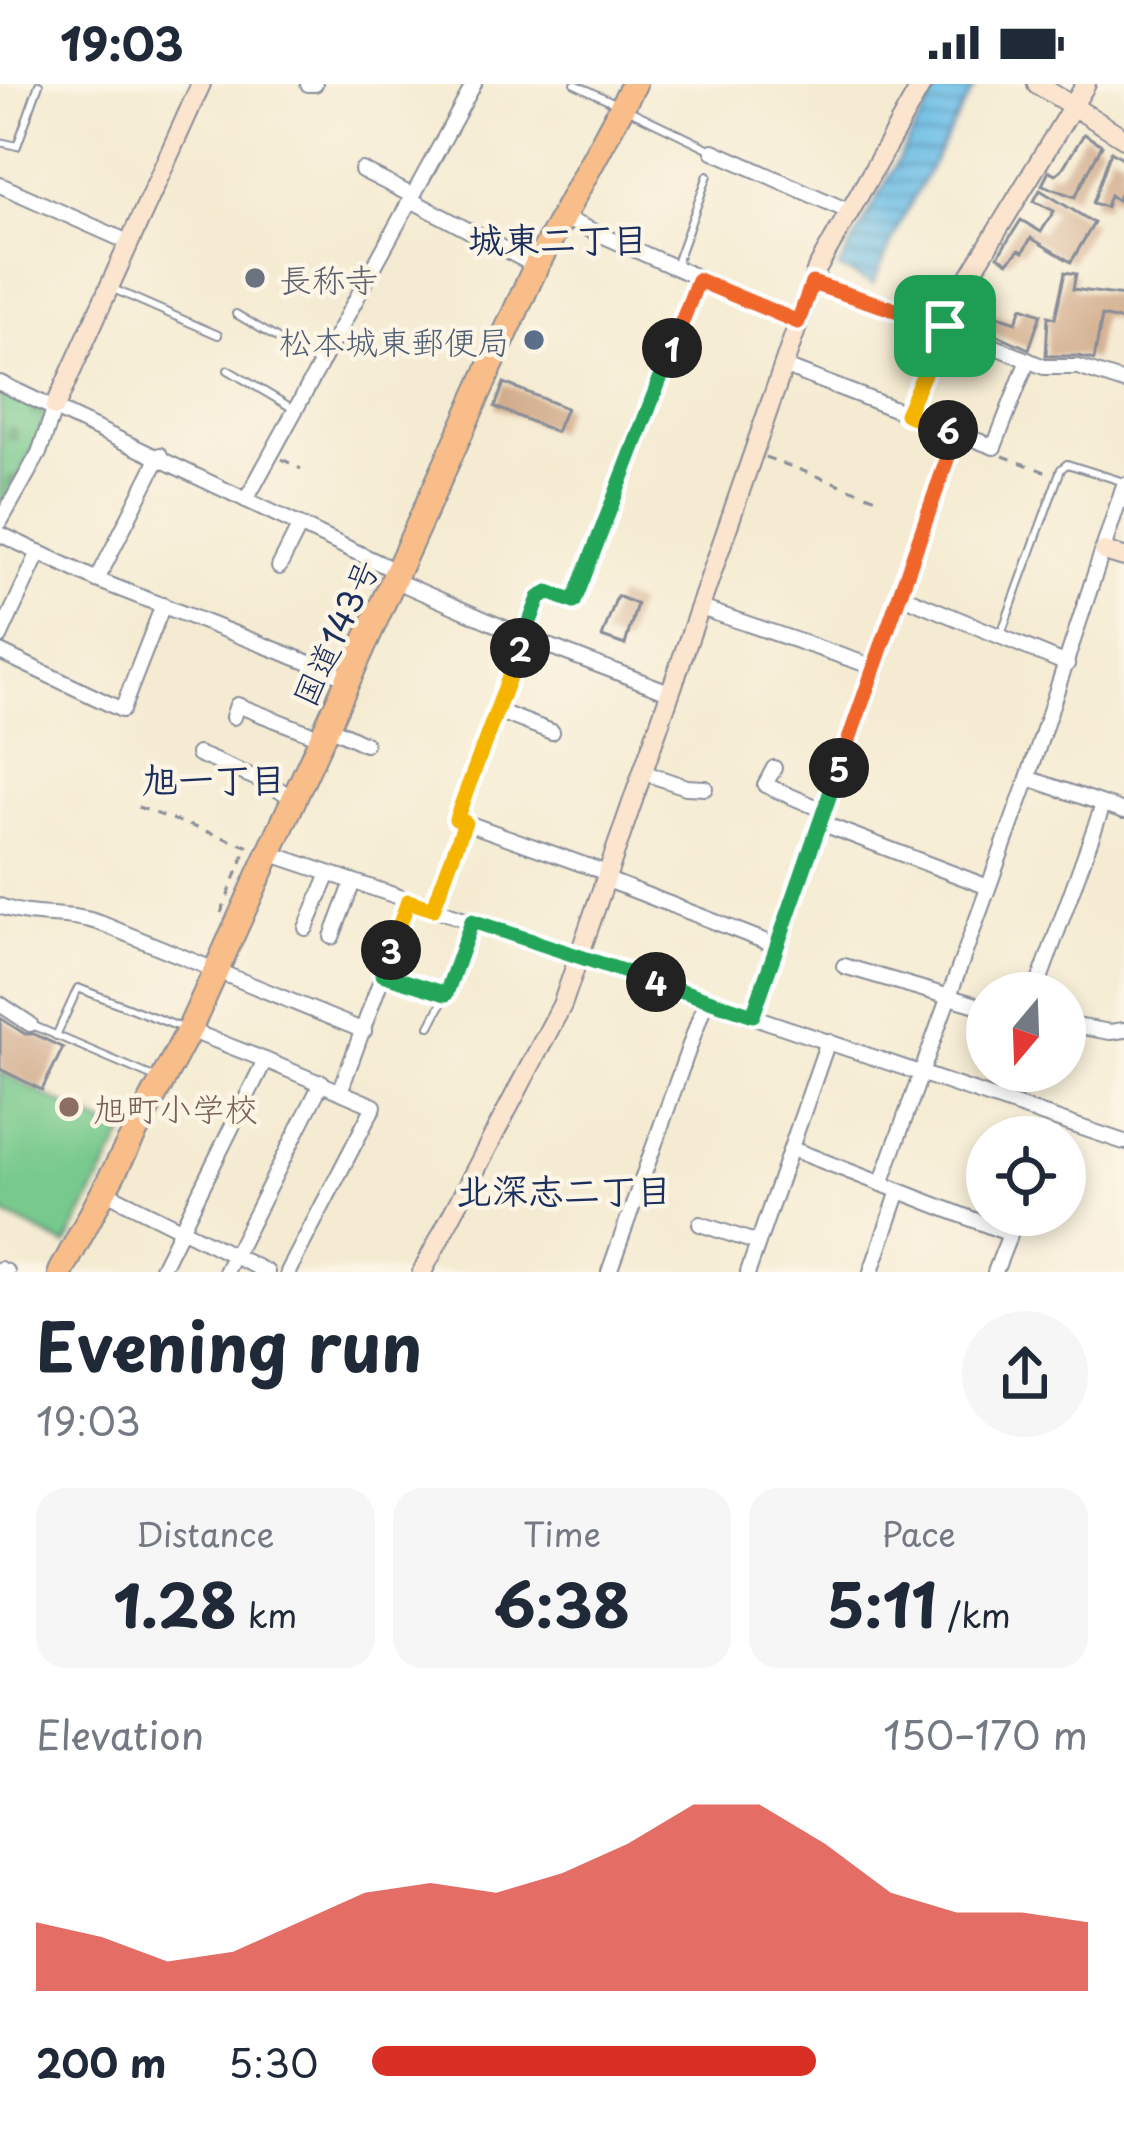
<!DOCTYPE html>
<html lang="en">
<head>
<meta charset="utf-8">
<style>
	:root { --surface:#fff; --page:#f6f6f7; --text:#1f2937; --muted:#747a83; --accent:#d93025 }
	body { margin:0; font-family:"Playpen Sans","Klee One",sans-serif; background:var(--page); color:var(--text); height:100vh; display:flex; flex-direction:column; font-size:45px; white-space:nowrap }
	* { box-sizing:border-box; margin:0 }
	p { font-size:39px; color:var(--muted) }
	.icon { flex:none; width:66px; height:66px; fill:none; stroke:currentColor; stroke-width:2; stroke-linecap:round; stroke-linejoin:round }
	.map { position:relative; height:1188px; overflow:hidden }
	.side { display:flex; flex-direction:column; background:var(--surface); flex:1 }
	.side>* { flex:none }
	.needle { width:78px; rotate:199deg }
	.tools { position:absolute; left:966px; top:888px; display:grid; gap:24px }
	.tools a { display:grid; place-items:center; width:120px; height:120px; border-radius:50%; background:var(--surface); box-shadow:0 6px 18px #0003; font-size:60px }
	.pin { position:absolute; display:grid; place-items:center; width:102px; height:102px; color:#fff; margin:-51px; border-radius:24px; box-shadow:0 6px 18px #0006 }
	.km { position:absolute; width:60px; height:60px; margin:-30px; border-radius:50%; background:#222; color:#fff; font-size:33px; line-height:60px; text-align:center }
	.round { display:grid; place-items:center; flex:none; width:126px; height:126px; border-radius:63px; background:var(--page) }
	.head { display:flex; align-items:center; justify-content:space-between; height:204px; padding:0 36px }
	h1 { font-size:66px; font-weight:700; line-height:90px }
	.metrics { display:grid; grid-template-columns:repeat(3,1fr); gap:18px; height:204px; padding:12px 36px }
	.metrics div { display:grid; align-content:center; border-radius:30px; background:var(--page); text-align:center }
	.metrics b { font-size:60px; font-weight:700 }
	.metrics small { font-size:33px; font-weight:400 }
	.metrics p { font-size:33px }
	.chart { height:336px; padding:24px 36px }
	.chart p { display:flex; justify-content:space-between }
	.chart svg { width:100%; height:216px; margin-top:12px; fill:var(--accent); opacity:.7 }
	ul { padding:0 36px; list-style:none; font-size:39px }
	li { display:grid; grid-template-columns:192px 144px 1fr; align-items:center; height:90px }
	li i { height:30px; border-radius:15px; background:var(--accent) }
	.status { display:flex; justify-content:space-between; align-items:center; height:84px; padding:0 60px; background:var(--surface); direction:ltr }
	.status svg { height:33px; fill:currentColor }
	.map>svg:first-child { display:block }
	.cemetery { fill:url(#cemetery-stones); stroke:#497c75; stroke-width:3 }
	.green { fill:#77c98c; stroke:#497c75; stroke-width:3 }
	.water { fill:url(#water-rules); stroke:#4376a2; stroke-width:3 }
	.building { fill:#d2ac8c }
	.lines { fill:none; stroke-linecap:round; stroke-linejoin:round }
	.lane-casing { stroke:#888d98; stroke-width:10 }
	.street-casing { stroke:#888d98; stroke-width:18 }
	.secondary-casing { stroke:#888d98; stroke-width:22 }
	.highway-casing { stroke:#888d98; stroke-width:28 }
	.path { stroke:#888d98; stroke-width:3; stroke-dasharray:9 9; stroke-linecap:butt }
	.lane { stroke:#fff; stroke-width:6 }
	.street { stroke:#fff; stroke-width:14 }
	.secondary { stroke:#fce5cf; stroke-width:18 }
	.highway { stroke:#f8bd88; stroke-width:24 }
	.split-1-casing { stroke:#fff; stroke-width:24 }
	.split-2-casing { stroke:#fff; stroke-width:24 }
	.split-3-casing { stroke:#fff; stroke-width:24 }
	.split-4-casing { stroke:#fff; stroke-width:24 }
	.split-5-casing { stroke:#fff; stroke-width:24 }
	.split-6-casing { stroke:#fff; stroke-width:24 }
	.split-7-casing { stroke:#fff; stroke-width:24 }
	.split-1 { stroke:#f0652b; stroke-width:15 }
	.split-2 { stroke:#22a559; stroke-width:15 }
	.split-3 { stroke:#f5b400; stroke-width:15 }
	.split-4 { stroke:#22a559; stroke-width:15 }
	.split-5 { stroke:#22a559; stroke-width:15 }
	.split-6 { stroke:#f0652b; stroke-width:15 }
	.split-7 { stroke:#f5b400; stroke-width:15 }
	.worship-dot { fill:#6b7280; stroke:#fcf5e5; stroke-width:4.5 }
	.service-dot { fill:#5c6f8a; stroke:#fcf5e5; stroke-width:4.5 }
	.education-dot { fill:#8d6e63; stroke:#fcf5e5; stroke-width:4.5 }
	.labels { text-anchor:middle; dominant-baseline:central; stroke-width:9; stroke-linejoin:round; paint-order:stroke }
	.worship-label { font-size:33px; fill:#5b616d; stroke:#fcf5e5; text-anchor:start }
	.service-label { font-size:33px; fill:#4e5e75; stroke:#fcf5e5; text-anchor:end }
	.street-label { font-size:33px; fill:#1b2f5e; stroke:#fcf5e5 }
	.education-label { font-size:33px; fill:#785e54; stroke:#fcf5e5; text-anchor:start }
	.neighbourhood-label { font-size:36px; font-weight:bold; fill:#1b2f5e; stroke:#fcf5e5 }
</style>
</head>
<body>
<div class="status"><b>19:03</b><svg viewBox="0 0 49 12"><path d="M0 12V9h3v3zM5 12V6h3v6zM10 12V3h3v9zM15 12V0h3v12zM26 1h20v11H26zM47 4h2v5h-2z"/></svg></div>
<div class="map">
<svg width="1124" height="1188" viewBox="0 0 1124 1188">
	<defs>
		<pattern id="cemetery-stones" width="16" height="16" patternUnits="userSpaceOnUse" patternTransform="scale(3)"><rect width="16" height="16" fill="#77c98c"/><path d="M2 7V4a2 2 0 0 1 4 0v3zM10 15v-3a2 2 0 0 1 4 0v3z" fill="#61a476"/></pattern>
		<pattern id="water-rules" width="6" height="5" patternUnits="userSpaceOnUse" patternTransform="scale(3)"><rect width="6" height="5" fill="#6bbde6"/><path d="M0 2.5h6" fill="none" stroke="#579abe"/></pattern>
	</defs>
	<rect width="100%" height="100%" fill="#fcf5e5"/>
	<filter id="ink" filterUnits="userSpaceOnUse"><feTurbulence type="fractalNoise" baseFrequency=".00833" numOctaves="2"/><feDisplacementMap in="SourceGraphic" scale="24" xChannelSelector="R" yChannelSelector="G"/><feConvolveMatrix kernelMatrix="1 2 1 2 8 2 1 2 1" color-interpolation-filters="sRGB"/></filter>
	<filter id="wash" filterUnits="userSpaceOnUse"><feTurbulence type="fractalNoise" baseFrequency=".004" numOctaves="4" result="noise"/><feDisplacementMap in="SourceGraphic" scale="48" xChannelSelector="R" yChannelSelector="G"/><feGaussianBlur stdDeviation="2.7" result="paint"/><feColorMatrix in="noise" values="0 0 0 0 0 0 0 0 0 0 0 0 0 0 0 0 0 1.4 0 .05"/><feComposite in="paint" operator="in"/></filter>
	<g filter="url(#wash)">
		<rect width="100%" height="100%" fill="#f5ebd2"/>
		<!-- cemetery -->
		<polygon class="cemetery" points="0,302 46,327 36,361 0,425"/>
		<!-- green -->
		<polygon class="green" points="0,988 124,1051 66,1161 0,1128"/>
		<!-- water -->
		<polygon class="water" points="940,0 976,0 901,137 873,200 839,184"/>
		<g id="blocks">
			<!-- building -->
			<g class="building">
				<polygon points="1084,50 1102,61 1075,113 1042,101 1049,87 1056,90 1062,85"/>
				<polygon points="1111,67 1124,75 1124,104 1117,116 1110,111 1106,123 1093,119"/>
				<polygon points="1040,106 1094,139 1071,178 1031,154 1023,168 1019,166 1008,178 998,172 1021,136 1041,148 1054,127 1034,117"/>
				<polygon points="1065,188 1076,190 1073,205 1124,212 1124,237 1102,232 1094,276 1079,272 1046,272 1048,232 1055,234"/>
				<polygon points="1022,223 1041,230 1029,265 967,237 971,225 976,224 1016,238"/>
				<polygon points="504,299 566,324 556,348 495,323"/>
				<polygon points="617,512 637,520 625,561 602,553"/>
				<polygon points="0,934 25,950 34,950 63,964 42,1006 0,985"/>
			</g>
		</g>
	</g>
	<g filter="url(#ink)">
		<use href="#blocks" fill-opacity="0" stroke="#888d98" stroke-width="3"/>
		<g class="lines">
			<!-- lane casing -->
			<g class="lane-casing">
				<g id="lane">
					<polyline points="575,0 615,19"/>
					<polyline points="627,25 712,66"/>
					<polyline points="0,58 17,62 39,0"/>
					<polyline points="675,182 708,91"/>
					<polyline points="111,204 218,251"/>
					<polyline points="236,230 317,278"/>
					<polyline points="228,286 292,324"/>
					<polyline points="1001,550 1061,385 1067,380 1124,398"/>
					<polyline points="384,886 407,819"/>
					<polyline points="32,941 158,995"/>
					<polyline points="430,942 445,913"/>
					<polyline points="56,952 78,904 182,944"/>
				</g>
			</g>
			<!-- street casing -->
			<g class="street-casing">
				<g id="street">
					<polyline points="308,0 315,0"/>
					<polyline points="713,67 848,127"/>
					<polyline points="362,86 413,112"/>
					<polyline points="0,101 128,158"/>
					<polyline points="411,116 536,182"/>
					<polyline points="561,133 798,238"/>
					<polyline points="812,199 945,242 1044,283 1078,283 1124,298"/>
					<polyline points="783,282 994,363 1028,276"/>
					<polyline points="0,299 398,488"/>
					<polyline points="906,330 945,242"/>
					<polyline points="246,416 474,0"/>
					<polyline points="0,438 39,369 55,323"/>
					<polyline points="0,450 97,496 348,594"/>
					<polyline points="279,483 300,441"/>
					<polyline points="97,496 160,371"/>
					<polyline points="394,496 525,553 669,608"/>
					<polyline points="900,511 1067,580"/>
					<polyline points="698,523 874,583"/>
					<polyline points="0,553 39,468"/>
					<polyline points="0,568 122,626 163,521"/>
					<polyline points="497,627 552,648"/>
					<polyline points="233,633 237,621 322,654"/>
					<polyline points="327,642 365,660"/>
					<polyline points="198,670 272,701 294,715"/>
					<polyline points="774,684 765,701 825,727"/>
					<polyline points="642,688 686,703 705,704"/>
					<polyline points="1028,694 1124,727"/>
					<polyline points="821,739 988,803"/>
					<polyline points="269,769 1124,1058"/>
					<polyline points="607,789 456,735 539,514 548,509 574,518 698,196"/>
					<polyline points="605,795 777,862"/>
					<path d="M0,822c33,13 66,5 100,17l264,108"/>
					<polyline points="433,825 465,738"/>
					<polyline points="306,844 329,790"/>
					<polyline points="332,853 353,798"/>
					<polyline points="844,882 987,924"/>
					<polyline points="1035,909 1103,721"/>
					<polyline points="0,920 30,940"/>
					<polyline points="753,931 956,349"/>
					<polyline points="1065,940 1110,948 1124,946"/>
					<polyline points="265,976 374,1022 288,1188"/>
					<polyline points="341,1005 383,890 446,910 472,837"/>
					<polyline points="792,1065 1010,1150 995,1188"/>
					<polyline points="881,1100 1028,694 1124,401"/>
					<polyline points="104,1107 267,1188"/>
					<polyline points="700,1140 758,1159"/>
					<polyline points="0,1185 7,1188"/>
					<polyline points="160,1188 265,976 189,946"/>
					<polyline points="226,1188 322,998"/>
					<polyline points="609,1188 706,916"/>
					<polyline points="748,1188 828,957"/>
					<polyline points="871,1188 899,1107"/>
				</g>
			</g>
			<!-- secondary casing -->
			<g class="secondary-casing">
				<g id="secondary">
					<polyline points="1037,0 1124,54"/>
					<polyline points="945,242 965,200 1086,0"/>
					<polyline points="55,323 201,0"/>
					<polyline points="1104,467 1124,473"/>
					<polyline points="422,1188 562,921 817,185 922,0"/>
				</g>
			</g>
			<!-- highway casing -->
			<g class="highway-casing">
				<polyline id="highway" points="61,1188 189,946 536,182 634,0"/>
			</g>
			<!-- path -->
			<g class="path">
				<polyline points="1003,372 1051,390"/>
				<polyline points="765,373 882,416"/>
				<polyline points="282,375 301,385"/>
				<polyline points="138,723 250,763"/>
				<polyline points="221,829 246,766"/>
			</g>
			<!-- lane -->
			<use href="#lane" class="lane"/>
			<!-- street -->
			<use href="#street" class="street"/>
			<!-- secondary -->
			<use href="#secondary" class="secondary"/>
			<!-- highway -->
			<use href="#highway" class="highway"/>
		</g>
	</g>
	<g class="lines" filter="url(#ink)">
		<!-- split-1 casing -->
		<g class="split-1-casing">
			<polyline id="split-1" points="672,264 698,196 798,238 812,199 945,242"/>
		</g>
		<!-- split-2 casing -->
		<g class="split-2-casing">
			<polyline id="split-2" points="520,564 539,514 548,508 574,518 672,264"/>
		</g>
		<!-- split-3 casing -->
		<g class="split-3-casing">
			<polyline id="split-3" points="391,866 408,817 433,825 465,738 456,735 520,564"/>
		</g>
		<!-- split-4 casing -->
		<g class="split-4-casing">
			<polyline id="split-4" points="391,866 382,890 446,910 472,837 656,898"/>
		</g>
		<!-- split-5 casing -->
		<g class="split-5-casing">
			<polyline id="split-5" points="656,898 753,931 839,684"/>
		</g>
		<!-- split-6 casing -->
		<g class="split-6-casing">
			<polyline id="split-6" points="839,684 956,350 948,346"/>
		</g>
		<!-- split-7 casing -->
		<g class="split-7-casing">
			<polyline id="split-7" points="945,242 906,330 948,346"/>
		</g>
		<!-- split-1 -->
		<use href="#split-1" class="split-1"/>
		<!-- split-2 -->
		<use href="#split-2" class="split-2"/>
		<!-- split-3 -->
		<use href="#split-3" class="split-3"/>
		<!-- split-4 -->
		<use href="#split-4" class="split-4"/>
		<!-- split-5 -->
		<use href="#split-5" class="split-5"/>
		<!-- split-6 -->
		<use href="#split-6" class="split-6"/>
		<!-- split-7 -->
		<use href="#split-7" class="split-7"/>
	</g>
	<!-- markers -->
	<circle class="worship-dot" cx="255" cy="194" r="12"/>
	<circle class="service-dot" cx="534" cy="256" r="12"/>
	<circle class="education-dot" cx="69" cy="1023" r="12"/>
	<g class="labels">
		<!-- worship labels -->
		<g class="worship-label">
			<text x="279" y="194">長称寺</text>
		</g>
		<!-- service labels -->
		<g class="service-label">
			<text x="510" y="256">松本城東郵便局</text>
		</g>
		<!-- street labels -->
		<g class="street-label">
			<text transform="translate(334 548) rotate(-65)">国道143号</text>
		</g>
		<!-- education labels -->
		<g class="education-label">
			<text x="93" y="1023">旭町小学校</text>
		</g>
		<!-- neighbourhood labels -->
		<g class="neighbourhood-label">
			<text x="558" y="154">城東二丁目</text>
			<text x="214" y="694">旭一丁目</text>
			<text x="564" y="1105">北深志二丁目</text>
		</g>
	</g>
</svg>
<div class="tools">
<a><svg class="needle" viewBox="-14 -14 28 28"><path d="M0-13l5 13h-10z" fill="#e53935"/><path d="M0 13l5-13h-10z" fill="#747a83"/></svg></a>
<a><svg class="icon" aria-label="locate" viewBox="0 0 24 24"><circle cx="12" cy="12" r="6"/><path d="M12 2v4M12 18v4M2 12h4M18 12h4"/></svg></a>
</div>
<div class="pin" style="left:945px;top:242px;background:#1e9e55"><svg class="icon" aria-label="arrive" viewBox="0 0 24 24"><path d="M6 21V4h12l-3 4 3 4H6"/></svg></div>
<b class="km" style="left:672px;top:264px">1</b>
<b class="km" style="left:520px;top:564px">2</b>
<b class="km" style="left:391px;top:866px">3</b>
<b class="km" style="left:656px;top:898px">4</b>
<b class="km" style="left:839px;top:684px">5</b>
<b class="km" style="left:948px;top:346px">6</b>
</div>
<section class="side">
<div class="head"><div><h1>Evening run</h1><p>19:03</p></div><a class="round"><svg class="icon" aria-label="share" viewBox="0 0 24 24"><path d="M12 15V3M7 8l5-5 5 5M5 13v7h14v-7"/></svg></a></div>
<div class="metrics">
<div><p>Distance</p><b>1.28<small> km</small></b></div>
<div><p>Time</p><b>6:38</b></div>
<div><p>Pace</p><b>5:11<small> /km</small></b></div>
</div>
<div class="chart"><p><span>Elevation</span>150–170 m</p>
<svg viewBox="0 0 160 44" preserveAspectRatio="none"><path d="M0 44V30L10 33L20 38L30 36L40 30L50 24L60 22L70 24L80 20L90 14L100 6L110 6L120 14L130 24L140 28L150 28L160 30V44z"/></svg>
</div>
<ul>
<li><b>200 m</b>5:30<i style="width:62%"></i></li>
</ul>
</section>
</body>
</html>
